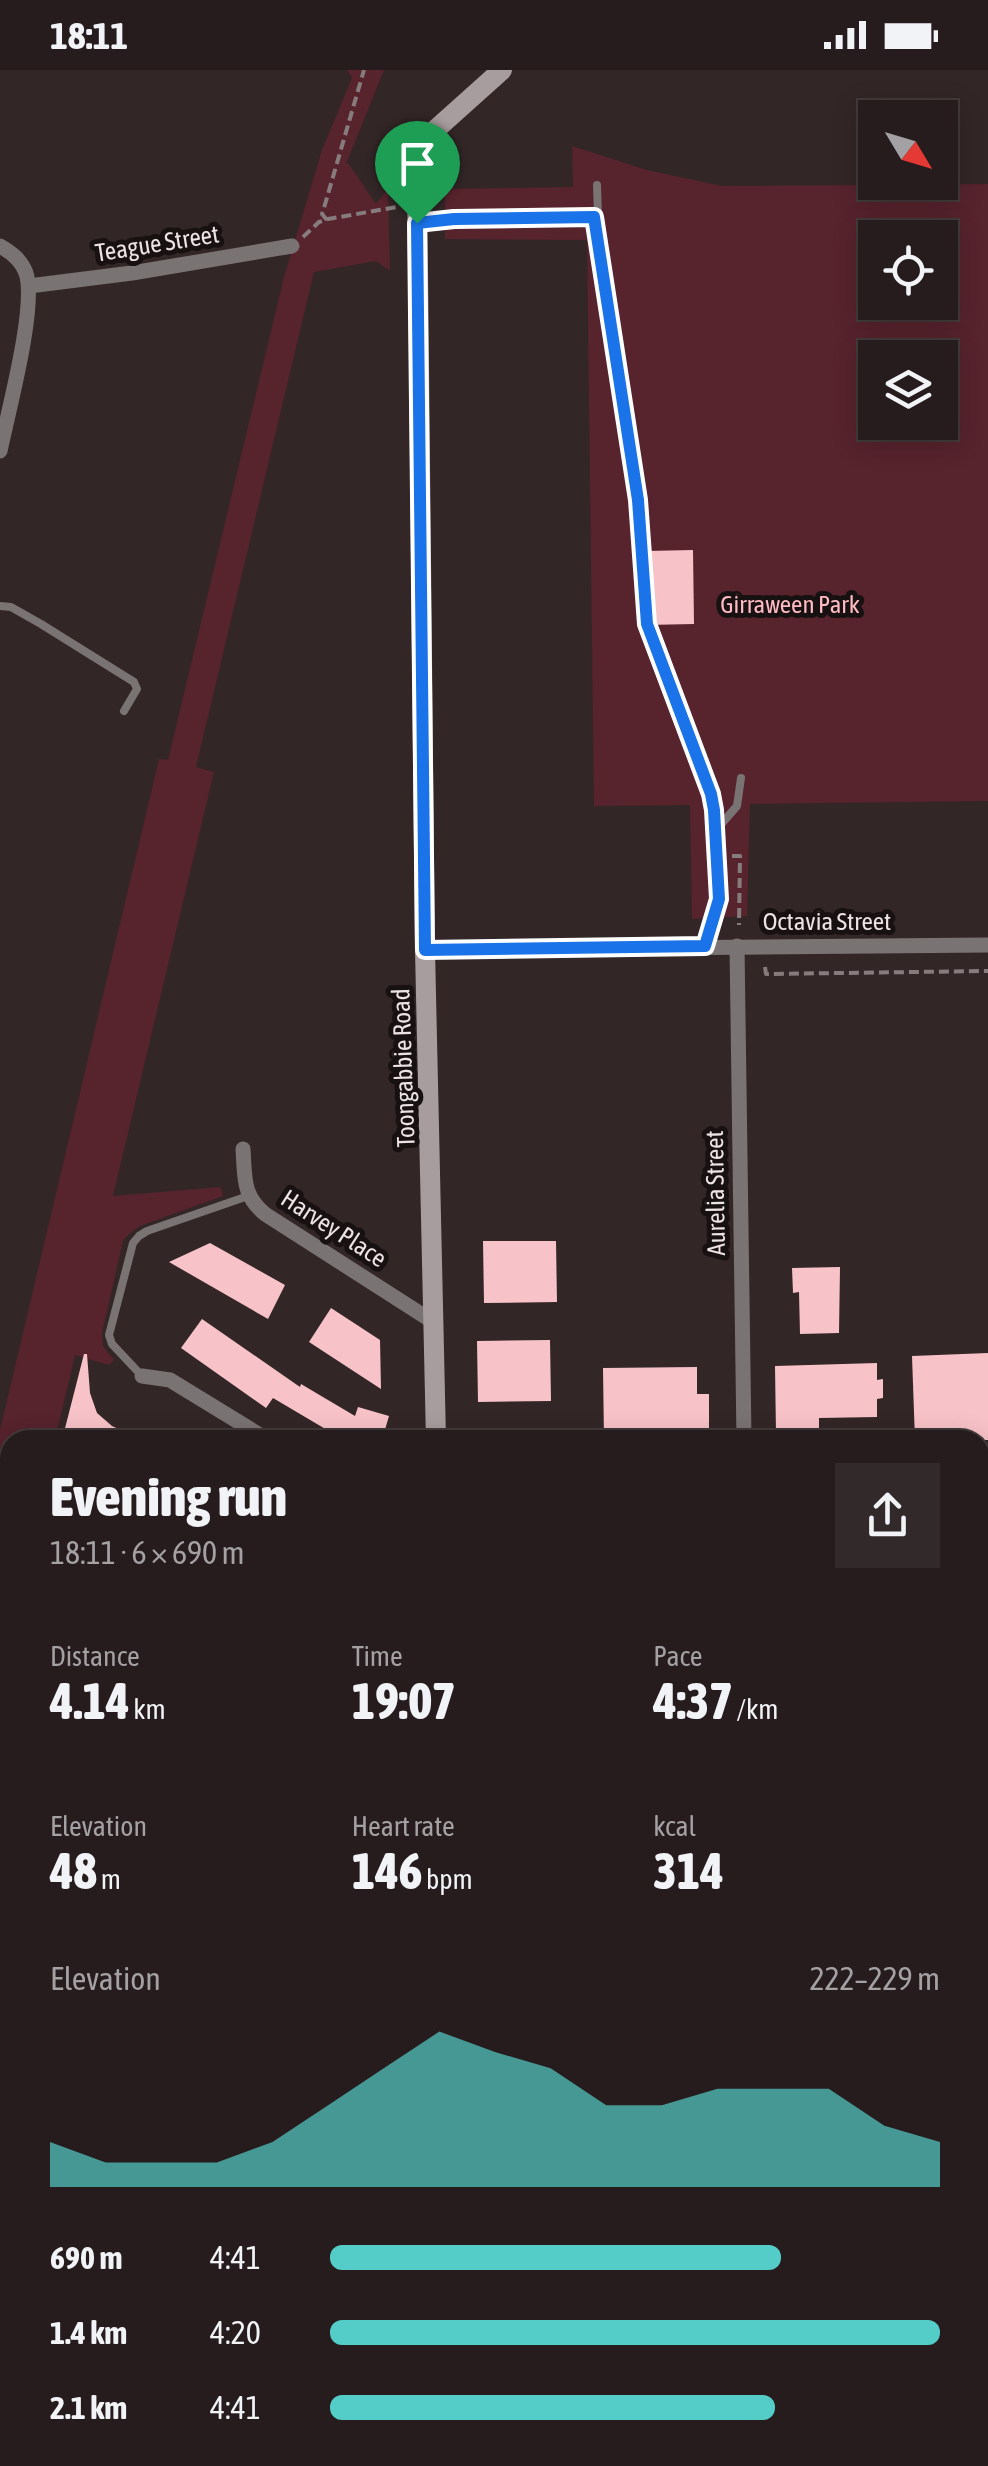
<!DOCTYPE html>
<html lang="en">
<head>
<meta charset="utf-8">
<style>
	:root { --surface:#261c1d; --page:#32292a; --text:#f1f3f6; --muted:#a4a1a4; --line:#423a3b; --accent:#54cdc8 }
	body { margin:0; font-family:"Asap Condensed",sans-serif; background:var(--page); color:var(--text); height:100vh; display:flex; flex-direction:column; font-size:38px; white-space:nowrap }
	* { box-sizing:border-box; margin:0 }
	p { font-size:32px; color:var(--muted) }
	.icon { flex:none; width:55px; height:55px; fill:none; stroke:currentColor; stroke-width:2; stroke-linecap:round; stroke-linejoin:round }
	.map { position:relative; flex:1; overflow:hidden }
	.sheet { position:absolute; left:0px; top:1360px; width:990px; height:1038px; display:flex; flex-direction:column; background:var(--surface); border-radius:30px 30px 0 0; box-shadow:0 5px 25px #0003,0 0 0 2px var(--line) }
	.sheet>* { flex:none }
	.needle { width:65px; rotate:128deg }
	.controls { position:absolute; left:858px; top:30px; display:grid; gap:20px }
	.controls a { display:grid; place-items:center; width:100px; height:100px; border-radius:0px; background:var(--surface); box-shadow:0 5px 25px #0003,0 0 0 2px var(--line); font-size:50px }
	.pin { position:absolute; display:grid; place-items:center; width:85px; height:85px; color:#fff; margin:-102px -42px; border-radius:50% 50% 50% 0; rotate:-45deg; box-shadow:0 0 10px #0007 }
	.pin .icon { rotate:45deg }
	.round { display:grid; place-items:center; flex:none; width:105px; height:105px; border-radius:0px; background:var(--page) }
	.head { display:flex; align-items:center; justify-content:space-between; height:170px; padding:0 50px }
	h1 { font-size:55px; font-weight:800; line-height:75px }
	.figures { display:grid; grid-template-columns:repeat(3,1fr); gap:15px; height:170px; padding:10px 50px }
	.figures div { display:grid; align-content:center }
	.figures b { font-size:50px; font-weight:800 }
	.figures small { font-size:28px; font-weight:400 }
	.figures p { font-size:28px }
	.chart { height:280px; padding:20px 50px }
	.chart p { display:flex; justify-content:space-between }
	.chart svg { width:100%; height:180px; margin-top:10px; fill:var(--accent); opacity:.7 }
	ul { padding:0 50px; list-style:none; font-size:32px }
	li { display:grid; grid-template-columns:160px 120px 1fr; align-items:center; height:75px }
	li i { height:25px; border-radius:12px; background:var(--accent) }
	.status { display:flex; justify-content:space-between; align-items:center; height:70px; padding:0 50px; background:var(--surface); direction:ltr }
	.status svg { height:28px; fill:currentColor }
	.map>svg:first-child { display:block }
	.built { fill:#422f32 }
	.green { fill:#57232d; fill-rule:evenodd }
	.building { fill:#f8c3c8 }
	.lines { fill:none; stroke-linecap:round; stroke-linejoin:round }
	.path { stroke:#877c7d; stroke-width:4; stroke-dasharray:10 5; stroke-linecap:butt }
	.service { stroke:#7a7374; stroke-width:8 }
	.minor { stroke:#7a7374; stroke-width:15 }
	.tertiary { stroke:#7a7374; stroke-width:20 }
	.secondary { stroke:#a89d9e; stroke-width:20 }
	.rail { stroke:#d8cdce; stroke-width:6; stroke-dasharray:12 12; stroke-linecap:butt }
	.route-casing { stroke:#fff; stroke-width:20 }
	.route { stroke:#1a73e8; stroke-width:12 }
	.labels { text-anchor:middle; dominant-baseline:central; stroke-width:10; stroke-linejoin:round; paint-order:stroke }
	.street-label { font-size:25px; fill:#ede3e4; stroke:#171111 }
	.park-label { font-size:25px; fill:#ffbac2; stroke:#171111 }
</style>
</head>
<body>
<div class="status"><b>18:11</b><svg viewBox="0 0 49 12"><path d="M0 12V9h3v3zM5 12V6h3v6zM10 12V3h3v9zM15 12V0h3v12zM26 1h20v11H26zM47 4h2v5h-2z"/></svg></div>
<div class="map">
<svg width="988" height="2396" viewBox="0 0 988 2396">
	<rect width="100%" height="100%" fill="#332627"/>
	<!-- built -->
	<polygon class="built" points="980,2212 988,2218 988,2349 980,2345"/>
	<!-- green -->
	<g class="green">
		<polygon points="347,0 384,0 346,94 348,93 376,134 388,119 390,201 376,191 314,202 196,697 214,702 113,1126 221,1117 223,1126 140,1156 129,1164 123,1171 102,1263 103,1276 114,1290 109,1295 75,1285 55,1370 10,1370 8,1567 0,1561 0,1360 159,689 168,690 284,207 322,80 352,8"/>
		<path d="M572,76l75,24 75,16 266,-2v617l-238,3 -3,112 -55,3 -2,-114 -96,1 -7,-566 -142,-1v-50l128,-2zM875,168h65v64h-65zM875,288h65v64h-65z"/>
	</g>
	<!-- building -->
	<g class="building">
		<polygon points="693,480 694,554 646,555 646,481"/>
		<polygon points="483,1171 556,1171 557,1232 484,1233"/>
		<polygon points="210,1173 285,1215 268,1249 169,1192"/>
		<polygon points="840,1197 839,1263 800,1264 799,1222 793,1223 792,1198"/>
		<polygon points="331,1238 380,1270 381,1319 309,1272"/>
		<polygon points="202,1249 300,1317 301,1314 355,1346 358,1337 389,1346 382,1370 344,1370 273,1328 266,1338 181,1278"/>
		<polygon points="550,1270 551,1331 478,1332 477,1271"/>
		<polygon points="988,1283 988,1370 915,1370 912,1286"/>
		<polygon points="84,1284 87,1284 90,1323 97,1343 112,1356 142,1370 62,1370"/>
		<polygon points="877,1293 877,1310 883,1309 883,1328 877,1329 877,1347 819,1348 819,1363 776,1364 775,1296"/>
		<polygon points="697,1297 697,1324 709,1324 709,1370 604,1370 603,1298"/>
	</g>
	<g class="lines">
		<!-- path -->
		<g class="path">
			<polyline points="327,150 322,144 326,131 364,0"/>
			<polyline points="596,162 638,430 647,554 711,724 714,742"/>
			<polyline points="303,167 319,152 328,149 397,137"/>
			<polyline points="732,786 740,786 739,855"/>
			<polyline points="765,897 766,904 988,901"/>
			<polyline points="949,2388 965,2396"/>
		</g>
		<!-- service -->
		<g class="service">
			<polyline points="421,152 453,149 598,147 597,115"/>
			<polyline points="0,536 11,537 41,554 134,612 137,619 124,641"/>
			<polyline points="705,876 719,829 716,760 737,736 741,708"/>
			<polyline points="142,1306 112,1274 109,1265 133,1173 139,1166 147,1161 248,1126"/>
			<polyline points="980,2099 988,2108"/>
			<polyline points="980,2198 988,2206"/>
		</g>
		<!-- minor -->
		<g class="minor">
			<path d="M0,176c12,7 21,14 26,27 11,33 -18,139 -26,178"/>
			<polyline points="29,216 132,203 292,176"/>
			<polyline points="737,876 744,1370"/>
			<polyline points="425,880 988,875"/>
			<path d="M243,1079c2,28 -1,46 22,65l170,109"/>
			<polyline points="142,1306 170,1310 268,1370"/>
			<polyline points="980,2375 988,2379"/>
		</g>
		<!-- tertiary -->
		<g class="tertiary">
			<polyline points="0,1595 10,1601"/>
			<polyline points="497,2396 506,2388"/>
		</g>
		<!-- secondary -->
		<g class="secondary">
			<polyline points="436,1370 425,880 417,101 422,79 434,61 502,0"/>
			<polyline points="0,1993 10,2001"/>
			<polyline points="980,2034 988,2027"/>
			<polyline points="980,2149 988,2158"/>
			<polyline points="588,2388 605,2396"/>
		</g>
		<!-- rail -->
		<g class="rail">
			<polyline points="0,1891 10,1897"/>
			<polyline points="0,1920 10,1926"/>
			<polyline points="0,1938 10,1944"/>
			<polyline points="688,2388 703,2396"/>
			<polyline points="781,2388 798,2396"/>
			<polyline points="805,2388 823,2396"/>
			<polyline points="902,2388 920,2396"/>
		</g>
	</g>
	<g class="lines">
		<!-- route casing -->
		<g class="route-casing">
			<polygon id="route" points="594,147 638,430 647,554 711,724 714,740 719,829 705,876 425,880 417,153 454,149"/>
		</g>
		<!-- route -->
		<use href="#route" class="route"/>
	</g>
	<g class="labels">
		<!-- street labels -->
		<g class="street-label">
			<text transform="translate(157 173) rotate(-9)">Teague Street</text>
			<text x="827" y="851">Octavia Street</text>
			<text transform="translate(403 998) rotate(-92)">Toongabbie Road</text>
			<text transform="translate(715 1123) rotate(-91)">Aurelia Street</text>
			<text transform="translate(334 1158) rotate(33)">Harvey Place</text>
		</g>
		<!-- park labels -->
		<g class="park-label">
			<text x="790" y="534">Girraween Park</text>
		</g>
	</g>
</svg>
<div class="controls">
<a><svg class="needle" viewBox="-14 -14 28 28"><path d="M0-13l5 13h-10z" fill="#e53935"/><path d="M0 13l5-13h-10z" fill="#a4a1a4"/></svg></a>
<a><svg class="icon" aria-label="locate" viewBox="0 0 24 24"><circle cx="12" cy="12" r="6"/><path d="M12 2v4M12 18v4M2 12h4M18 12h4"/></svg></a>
<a><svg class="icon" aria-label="layers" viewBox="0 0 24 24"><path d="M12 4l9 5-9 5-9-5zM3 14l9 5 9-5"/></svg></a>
</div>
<div class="pin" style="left:417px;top:153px;background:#1e9e55"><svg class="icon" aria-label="arrive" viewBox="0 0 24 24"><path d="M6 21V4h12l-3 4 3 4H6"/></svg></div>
<section class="sheet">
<div class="head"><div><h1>Evening run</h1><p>18:11 · 6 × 690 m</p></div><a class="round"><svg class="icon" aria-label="share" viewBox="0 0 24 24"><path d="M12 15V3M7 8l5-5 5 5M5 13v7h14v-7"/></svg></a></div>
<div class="figures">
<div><p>Distance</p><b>4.14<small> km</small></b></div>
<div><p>Time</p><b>19:07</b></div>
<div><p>Pace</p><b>4:37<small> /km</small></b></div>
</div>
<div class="figures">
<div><p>Elevation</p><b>48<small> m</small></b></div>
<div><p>Heart rate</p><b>146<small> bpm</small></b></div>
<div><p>kcal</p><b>314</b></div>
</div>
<div class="chart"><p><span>Elevation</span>222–229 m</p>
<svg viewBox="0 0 160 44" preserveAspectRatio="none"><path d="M0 44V33L10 38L20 38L30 38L40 33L50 24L60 15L70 6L80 11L90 15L100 24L110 24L120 20L130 20L140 20L150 29L160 33V44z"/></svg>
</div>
<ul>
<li><b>690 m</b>4:41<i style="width:74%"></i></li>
<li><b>1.4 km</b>4:20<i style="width:100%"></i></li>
<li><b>2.1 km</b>4:41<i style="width:73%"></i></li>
</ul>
</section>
</div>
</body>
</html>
